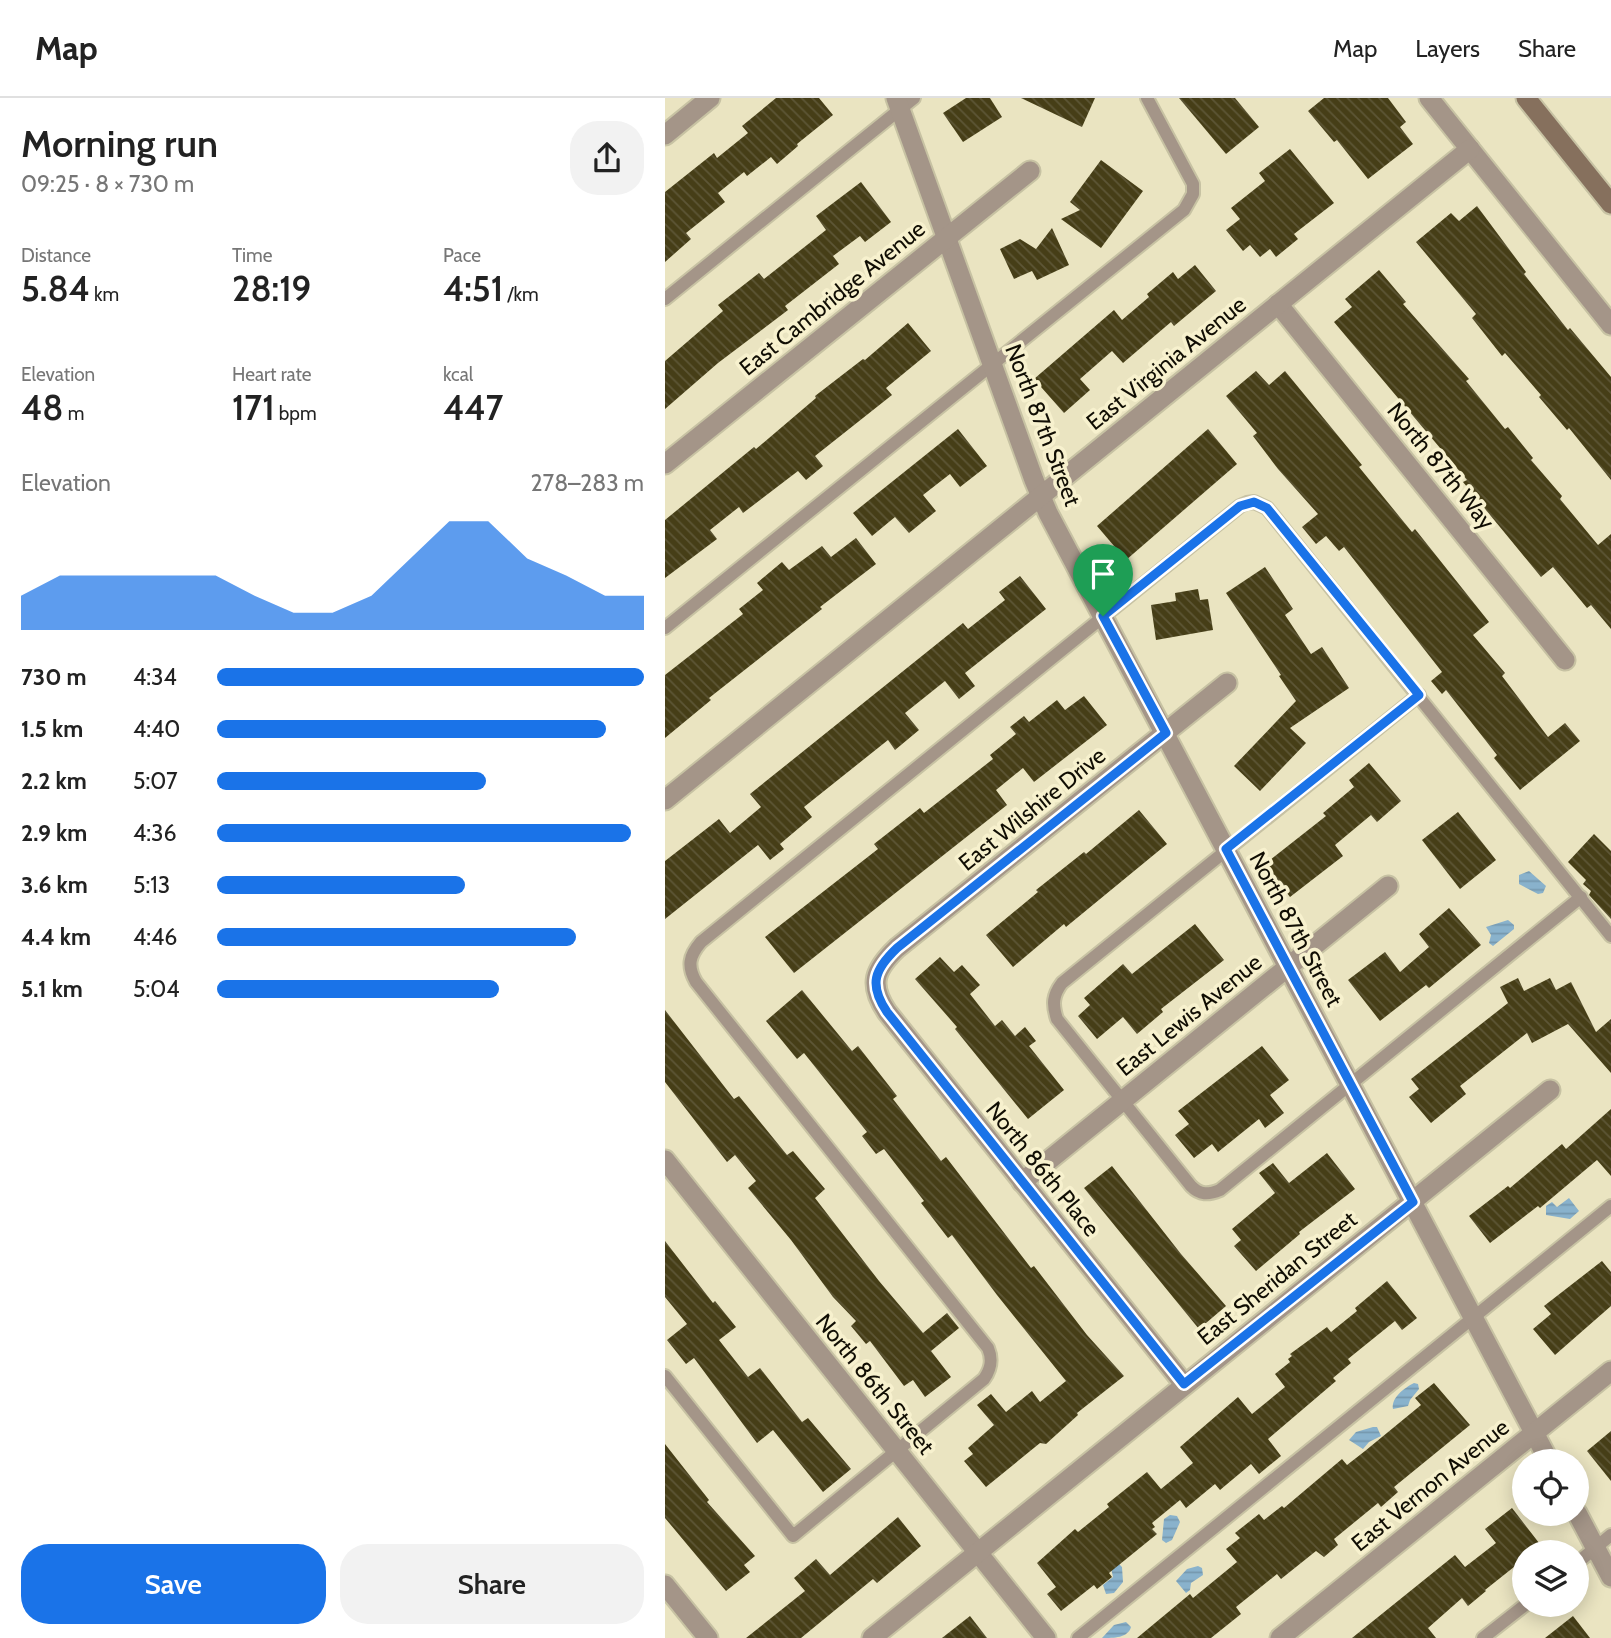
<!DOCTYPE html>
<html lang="en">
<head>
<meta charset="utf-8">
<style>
	:root { --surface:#fff; --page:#f2f2f2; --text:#222; --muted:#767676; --line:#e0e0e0; --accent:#1a73e8 }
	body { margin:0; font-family:Cabin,sans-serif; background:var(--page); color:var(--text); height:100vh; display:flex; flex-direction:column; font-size:26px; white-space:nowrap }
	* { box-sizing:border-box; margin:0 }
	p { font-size:23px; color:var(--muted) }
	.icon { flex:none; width:38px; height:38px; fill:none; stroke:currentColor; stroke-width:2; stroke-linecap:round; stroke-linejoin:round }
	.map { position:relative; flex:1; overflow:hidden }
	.sheet { display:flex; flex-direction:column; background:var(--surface); width:665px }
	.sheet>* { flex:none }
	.buttons { position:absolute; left:847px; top:1351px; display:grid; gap:14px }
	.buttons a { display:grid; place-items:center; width:77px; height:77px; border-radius:50%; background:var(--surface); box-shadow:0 4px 18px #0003; font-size:35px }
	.pin { position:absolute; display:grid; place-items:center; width:60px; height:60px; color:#fff; margin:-72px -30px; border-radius:50% 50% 50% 0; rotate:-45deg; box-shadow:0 0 7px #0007 }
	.pin .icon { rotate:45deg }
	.round { display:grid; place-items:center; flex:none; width:74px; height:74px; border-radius:28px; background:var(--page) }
	.head { display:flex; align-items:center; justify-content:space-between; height:119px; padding:0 21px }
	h1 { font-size:38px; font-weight:600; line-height:52px }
	.stats { display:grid; grid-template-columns:repeat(3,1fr); gap:10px; height:119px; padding:7px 21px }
	.stats div { display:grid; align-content:center }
	.stats b { font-size:35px; font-weight:600 }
	.stats small { font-size:19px; font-weight:400 }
	.stats p { font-size:19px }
	.chart { height:196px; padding:14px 21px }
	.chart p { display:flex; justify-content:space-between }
	.chart svg { width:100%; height:126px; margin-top:7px; fill:var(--accent); opacity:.7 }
	.cta { display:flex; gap:14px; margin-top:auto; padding:14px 21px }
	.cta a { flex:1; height:80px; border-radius:28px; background:var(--accent); color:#fff; font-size:28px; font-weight:600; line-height:80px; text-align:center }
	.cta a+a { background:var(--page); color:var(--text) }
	ul { padding:0 21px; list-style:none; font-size:23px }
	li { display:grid; grid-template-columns:112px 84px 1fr; align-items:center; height:52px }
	li i { height:18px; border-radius:9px; background:var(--accent) }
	header { display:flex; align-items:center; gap:42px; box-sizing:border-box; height:98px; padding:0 35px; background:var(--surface); border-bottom:2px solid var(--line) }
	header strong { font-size:33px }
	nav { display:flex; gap:38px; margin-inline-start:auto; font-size:24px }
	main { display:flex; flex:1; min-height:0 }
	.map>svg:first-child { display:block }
	.water { fill:url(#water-rules) }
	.building { fill:url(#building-back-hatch) }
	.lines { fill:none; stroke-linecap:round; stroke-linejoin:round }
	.service-casing { stroke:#c7c2a3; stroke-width:16 }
	.minor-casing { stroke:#c7c2a3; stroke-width:23 }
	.secondary-casing { stroke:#c7c2a3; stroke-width:23 }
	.service { stroke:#a49588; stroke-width:12 }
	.minor { stroke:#a49588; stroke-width:19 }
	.secondary { stroke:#86705d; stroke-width:19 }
	.route-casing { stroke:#fff; stroke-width:14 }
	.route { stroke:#1a73e8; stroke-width:9 }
	.labels { text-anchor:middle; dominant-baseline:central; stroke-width:7; stroke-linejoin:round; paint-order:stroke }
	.street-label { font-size:23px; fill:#100d03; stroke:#f7f1ce }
</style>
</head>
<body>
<header>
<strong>Map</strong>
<nav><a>Map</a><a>Layers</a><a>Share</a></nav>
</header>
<main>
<section class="sheet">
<div class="head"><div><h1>Morning run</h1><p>09:25 · 8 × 730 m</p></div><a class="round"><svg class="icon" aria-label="share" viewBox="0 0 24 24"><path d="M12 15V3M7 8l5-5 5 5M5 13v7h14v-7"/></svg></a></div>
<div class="stats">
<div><p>Distance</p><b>5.84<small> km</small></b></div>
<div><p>Time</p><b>28:19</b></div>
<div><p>Pace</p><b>4:51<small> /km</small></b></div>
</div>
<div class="stats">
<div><p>Elevation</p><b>48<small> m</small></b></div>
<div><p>Heart rate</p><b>171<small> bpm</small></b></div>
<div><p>kcal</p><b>447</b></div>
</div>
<div class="chart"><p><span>Elevation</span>278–283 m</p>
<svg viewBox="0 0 160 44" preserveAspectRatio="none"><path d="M0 44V32L10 25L20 25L30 25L40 25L50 25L60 32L70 38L80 38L90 32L100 19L110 6L120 6L130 19L140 25L150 32L160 32V44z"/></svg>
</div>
<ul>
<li><b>730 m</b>4:34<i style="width:100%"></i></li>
<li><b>1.5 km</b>4:40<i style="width:91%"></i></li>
<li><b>2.2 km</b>5:07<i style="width:63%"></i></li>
<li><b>2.9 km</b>4:36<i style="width:97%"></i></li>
<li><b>3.6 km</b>5:13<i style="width:58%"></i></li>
<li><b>4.4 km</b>4:46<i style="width:84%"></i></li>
<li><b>5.1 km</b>5:04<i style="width:66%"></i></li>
</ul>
<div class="cta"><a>Save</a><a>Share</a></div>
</section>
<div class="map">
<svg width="946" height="1540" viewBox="0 0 946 1540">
	<defs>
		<pattern id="water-rules" width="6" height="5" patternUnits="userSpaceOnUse" patternTransform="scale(1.75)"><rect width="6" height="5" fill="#89b2cc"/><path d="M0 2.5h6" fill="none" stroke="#7598ae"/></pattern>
		<pattern id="building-back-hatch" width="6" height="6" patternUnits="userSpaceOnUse" patternTransform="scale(1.75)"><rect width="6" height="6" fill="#463e17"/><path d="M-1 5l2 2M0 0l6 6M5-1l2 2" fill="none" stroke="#5d5636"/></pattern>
	</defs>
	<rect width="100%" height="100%" fill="#eae4c1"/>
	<!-- water -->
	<g class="water">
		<polygon points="864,773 881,788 878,795 873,796 854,786 854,777"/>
		<polygon points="843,822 849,827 849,831 828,848 824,845 826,837 821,829"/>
		<polygon points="904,1100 914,1113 905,1121 881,1117 881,1108 887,1104 892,1109"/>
		<path d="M749,1285l4,1 1,5 -9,11 -2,6 -15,3c-2,-11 11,-21 21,-26z"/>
		<polygon points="708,1329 712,1329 716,1338 704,1344 698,1351 684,1342 691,1334"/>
		<polygon points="505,1417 512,1418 515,1424 507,1442 501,1445 497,1442 499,1421"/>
		<polygon points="454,1466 457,1469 458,1484 449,1495 441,1496 438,1487 448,1479 446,1470"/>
		<polygon points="533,1468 537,1470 538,1477 526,1485 525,1492 521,1495 511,1483 522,1471"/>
		<path d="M461,1524l5,5c-3,11 -17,11 -29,11l12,-13z"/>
	</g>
	<!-- building -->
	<g class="building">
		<polygon points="111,0 154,0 168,17 132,46 133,48 112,66 106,59 82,78 79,74 53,95 60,104 21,135 26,141 0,164 0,94 49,55 52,60 83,35 77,28"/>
		<polygon points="301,0 325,0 337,19 298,44 278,15"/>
		<polygon points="356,0 430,0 417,29"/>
		<polygon points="514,0 570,0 594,29 561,56"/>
		<polygon points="659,0 723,0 741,24 735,29 748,46 703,81 672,42 669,44 643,13"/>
		<polygon points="625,51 669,105 629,136 633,141 611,159 605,151 595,159 585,147 578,153 561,132 575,121 566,110 600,83 594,75"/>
		<polygon points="436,62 478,93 436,150 396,121 415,112 405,104"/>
		<polygon points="196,84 226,124 200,144 195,138 168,158 174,166 120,208 123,212 53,265 0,311 0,263 58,213 53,207 94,175 99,181 161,132 151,118"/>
		<polygon points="812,108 861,174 859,176 903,232 905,230 946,279 946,382 904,330 902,332 874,299 876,297 840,255 837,258 807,220 811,216 751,144 786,115 794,123"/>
		<polygon points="387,130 404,167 372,182 367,173 349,181 335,151 355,141 371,151"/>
		<polygon points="530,167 551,193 509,228 506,224 458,265 447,253 415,281 425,292 399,315 369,281 449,212 457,222 484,199 482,196 508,174 513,181"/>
		<polygon points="714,172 741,204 738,206 804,281 801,283 840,331 843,329 868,360 866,362 897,398 895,401 933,447 946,436 946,531 926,507 922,510 888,469 876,479 798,384 802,382 669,224 687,209 680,201"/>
		<polygon points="243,225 266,253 221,290 227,297 150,358 158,368 141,382 133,373 78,415 74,409 45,432 52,441 0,480 0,422 89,349 91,351 151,300 150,298 198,261 200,262"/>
		<polygon points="591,273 604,287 620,273 697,367 694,369 747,434 750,431 824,524 808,537 840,575 837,578 883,639 900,625 915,643 855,692 829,660 832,657 781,592 777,596 766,583 777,574 679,449 674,453 661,438 651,446 637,429 653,416 613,371 588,338 592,335 561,298"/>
		<polygon points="293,331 322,368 295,389 285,376 258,397 271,413 244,435 230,419 207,438 188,415"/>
		<polygon points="543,331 572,366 461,462 432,428"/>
		<polygon points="191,440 211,466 155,509 157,511 44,600 46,602 0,640 0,577 78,516 74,511 98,492 92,485 117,464 124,472 157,448 166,459"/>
		<polygon points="600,469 628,511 620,517 646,556 657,549 684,590 625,630 641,645 595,693 569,668 631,603 614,578 616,577 561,495"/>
		<polygon points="355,478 381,511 300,575 310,588 294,601 280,583 240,615 254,632 230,652 223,642 139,709 147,719 115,746 119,751 105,762 93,747 0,821 0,763 54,721 65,735 96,709 85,696 298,525 303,531 340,502 334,494"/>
		<polygon points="533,491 535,502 543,501 548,532 491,542 486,507 511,503 510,495"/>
		<polygon points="419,598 442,627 369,684 358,670 331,692 342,707 129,875 100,839 213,751 209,746 255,710 259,715 328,661 325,657 351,636 345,629 359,618 364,624 392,602 400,612"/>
		<polygon points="704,665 736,703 712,724 706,717 670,747 678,758 625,799 600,766 661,718 658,715 689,689 684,682"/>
		<polygon points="474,712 502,746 401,829 399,826 348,869 321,837 373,794 371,792 419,754 421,756"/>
		<polygon points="793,714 831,762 795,791 757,742"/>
		<polygon points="929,736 946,753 946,821 924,797 926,793 918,786 921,782 903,764"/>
		<polygon points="784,810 816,847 764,890 761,887 715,923 683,882 720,854 735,874 764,849 754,836"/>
		<polygon points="530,826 559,862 496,911 498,914 472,936 458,919 432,941 413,918 425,907 419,900 458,866 467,876"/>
		<polygon points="275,859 289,874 297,867 315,887 305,896 330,928 337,922 350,938 360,929 371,943 364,948 399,992 363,1021 290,931 292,929 250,881"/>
		<polygon points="853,880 859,893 885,880 891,892 906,884 931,934 946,921 946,975 903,926 867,945 862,935 795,988 801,996 766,1025 744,999 754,991 746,981 843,905 835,889"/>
		<polygon points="137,892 187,953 193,948 232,998 228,1001 276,1063 281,1059 366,1170 369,1168 422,1237 459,1278 412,1315 413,1317 381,1346 375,1345 321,1389 299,1363 308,1356 303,1350 329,1327 312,1307 326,1296 341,1314 367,1293 375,1304 401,1283 332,1197 287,1137 283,1140 256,1105 259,1103 219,1051 211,1056 197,1038 202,1034 139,955 132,961 101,923"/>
		<polygon points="0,912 69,1001 74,998 122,1057 128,1053 160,1091 150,1100 214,1183 258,1235 282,1215 294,1230 266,1253 286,1279 260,1299 248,1282 239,1288 205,1243 201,1246 186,1228 191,1223 168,1199 126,1142 83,1090 91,1083 70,1057 62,1064 0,984"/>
		<polygon points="597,948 624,982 605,997 619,1015 600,1030 594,1021 553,1054 547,1046 529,1060 510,1037 524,1026 513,1013"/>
		<polygon points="946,1011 946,1078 932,1062 875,1110 873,1108 825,1145 804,1118 843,1088 845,1090 897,1046 901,1051"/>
		<polygon points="662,1055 690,1091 634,1134 635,1136 591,1173 569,1148 576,1142 567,1131 610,1095 594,1075 608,1065 624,1085"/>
		<polygon points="447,1068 516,1156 561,1208 534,1231 419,1090"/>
		<polygon points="0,1143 48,1205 50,1203 71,1229 54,1242 83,1279 95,1270 137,1324 143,1320 186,1371 158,1394 108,1332 92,1345 29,1260 21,1266 2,1242 22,1226 0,1199"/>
		<polygon points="937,1163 946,1174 946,1208 890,1257 868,1231 886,1216 879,1208"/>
		<polygon points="722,1183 752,1220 737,1232 730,1223 683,1261 686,1265 668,1280 671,1283 603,1341 616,1358 594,1376 586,1366 555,1392 550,1386 521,1410 515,1402 487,1425 490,1429 487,1431 492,1436 444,1475 447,1479 432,1491 429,1487 396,1513 382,1496 391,1489 372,1465 410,1431 413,1434 444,1409 442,1406 482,1374 496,1391 528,1365 515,1349 573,1299 587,1316 620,1289 610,1276 625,1264 623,1261 627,1258 625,1256 662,1229 666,1234 692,1213 690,1210"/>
		<polygon points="769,1285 805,1327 729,1389 733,1394 716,1409 713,1405 669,1441 673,1447 659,1459 651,1453 616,1481 612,1476 571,1509 576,1516 546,1540 472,1540 525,1496 528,1500 572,1464 561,1451 575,1440 570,1435 594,1416 599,1422 617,1408 619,1410 677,1361 682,1367 700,1353 756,1307 750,1300"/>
		<polygon points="946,1333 946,1383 922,1353"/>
		<polygon points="0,1346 44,1402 42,1404 90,1458 79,1467 85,1474 61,1493 0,1420"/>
		<polygon points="847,1410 881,1454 859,1454 859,1461 820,1492 821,1493 803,1508 797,1500 763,1530 771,1540 687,1540 790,1457 800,1469 831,1445 820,1431"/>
		<polygon points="233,1419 256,1448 212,1485 208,1481 136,1540 81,1540 140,1493 129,1480 151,1461 165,1477"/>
		<polygon points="305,1518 322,1540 277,1540"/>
		<polygon points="908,1518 925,1540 880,1540"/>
	</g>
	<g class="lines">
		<!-- service casing -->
		<g class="service-casing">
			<g id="service">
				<polyline points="0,201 249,0"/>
				<polyline points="0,530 519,112 528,96 528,86 482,0"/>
				<path d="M754,597l-357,288c-9,12 -10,21 -5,36l134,167c9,9 17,9 29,4l361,-293"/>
				<path d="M0,1278l128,160 191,-157c7,-10 9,-19 4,-31l-292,-366c-9,-16 -7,-26 5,-40l539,-436 7,-3 7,-1 13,6 344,428"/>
				<polyline points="912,1465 946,1437"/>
				<polyline points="413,1540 946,1108"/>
				<polyline points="818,1540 860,1507"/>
			</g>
		</g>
		<!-- minor casing -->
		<g class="minor-casing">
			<g id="minor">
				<polyline points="231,0 369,382 383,415 884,1363"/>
				<polyline points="764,0 946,227"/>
				<polyline points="0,37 45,0"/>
				<polyline points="613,206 900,562"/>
				<polyline points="0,366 365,73"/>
				<polyline points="0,702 805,51"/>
				<polyline points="0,1062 381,1540"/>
				<polyline points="357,1084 723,788"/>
				<path d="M519,1286l-297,-372c-19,-28 -12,-43 10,-64l330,-265"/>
				<polyline points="912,1415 946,1479"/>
				<polyline points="0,1487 43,1540"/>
				<polyline points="207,1540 885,992"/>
				<polyline points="615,1540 946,1273"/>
			</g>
		</g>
		<!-- secondary casing -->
		<g class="secondary-casing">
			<polyline id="secondary" points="861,0 946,106"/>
		</g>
		<!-- service -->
		<use href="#service" class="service"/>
		<!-- minor -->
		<use href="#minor" class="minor"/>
		<!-- secondary -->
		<use href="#secondary" class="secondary"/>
	</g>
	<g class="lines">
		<!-- route casing -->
		<g class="route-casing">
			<path id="route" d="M589,404l13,6 152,187 -193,154 187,353 -229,182 -297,-372c-19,-28 -12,-43 10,-64l269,-215 -63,-117 137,-110z"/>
		</g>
		<!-- route -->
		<use href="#route" class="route"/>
	</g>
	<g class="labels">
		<!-- street labels -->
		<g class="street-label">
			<text transform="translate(167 200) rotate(-39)">East Cambridge Avenue</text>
			<text transform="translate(501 265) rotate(-39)">East Virginia Avenue</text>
			<text transform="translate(378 327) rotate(69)">North 87th Street</text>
			<text transform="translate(776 368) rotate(51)">North 87th Way</text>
			<text transform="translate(367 711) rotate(-39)">East Wilshire Drive</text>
			<text transform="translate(631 831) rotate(62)">North 87th Street</text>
			<text transform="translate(524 917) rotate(-39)">East Lewis Avenue</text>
			<text transform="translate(378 1071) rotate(51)">North 86th Place</text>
			<text transform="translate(612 1180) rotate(-39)">East Sheridan Street</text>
			<text transform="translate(210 1286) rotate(51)">North 86th Street</text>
			<text transform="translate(765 1387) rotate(-39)">East Vernon Avenue</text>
		</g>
	</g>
</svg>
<div class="buttons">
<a><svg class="icon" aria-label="locate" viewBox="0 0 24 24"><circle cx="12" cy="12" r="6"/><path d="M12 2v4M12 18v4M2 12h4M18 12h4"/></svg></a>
<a><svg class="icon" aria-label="layers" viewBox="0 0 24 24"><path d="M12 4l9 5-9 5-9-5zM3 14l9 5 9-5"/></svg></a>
</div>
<div class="pin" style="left:438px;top:518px;background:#1e9e55"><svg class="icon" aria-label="arrive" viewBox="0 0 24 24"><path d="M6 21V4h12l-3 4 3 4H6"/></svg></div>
</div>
</main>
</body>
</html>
